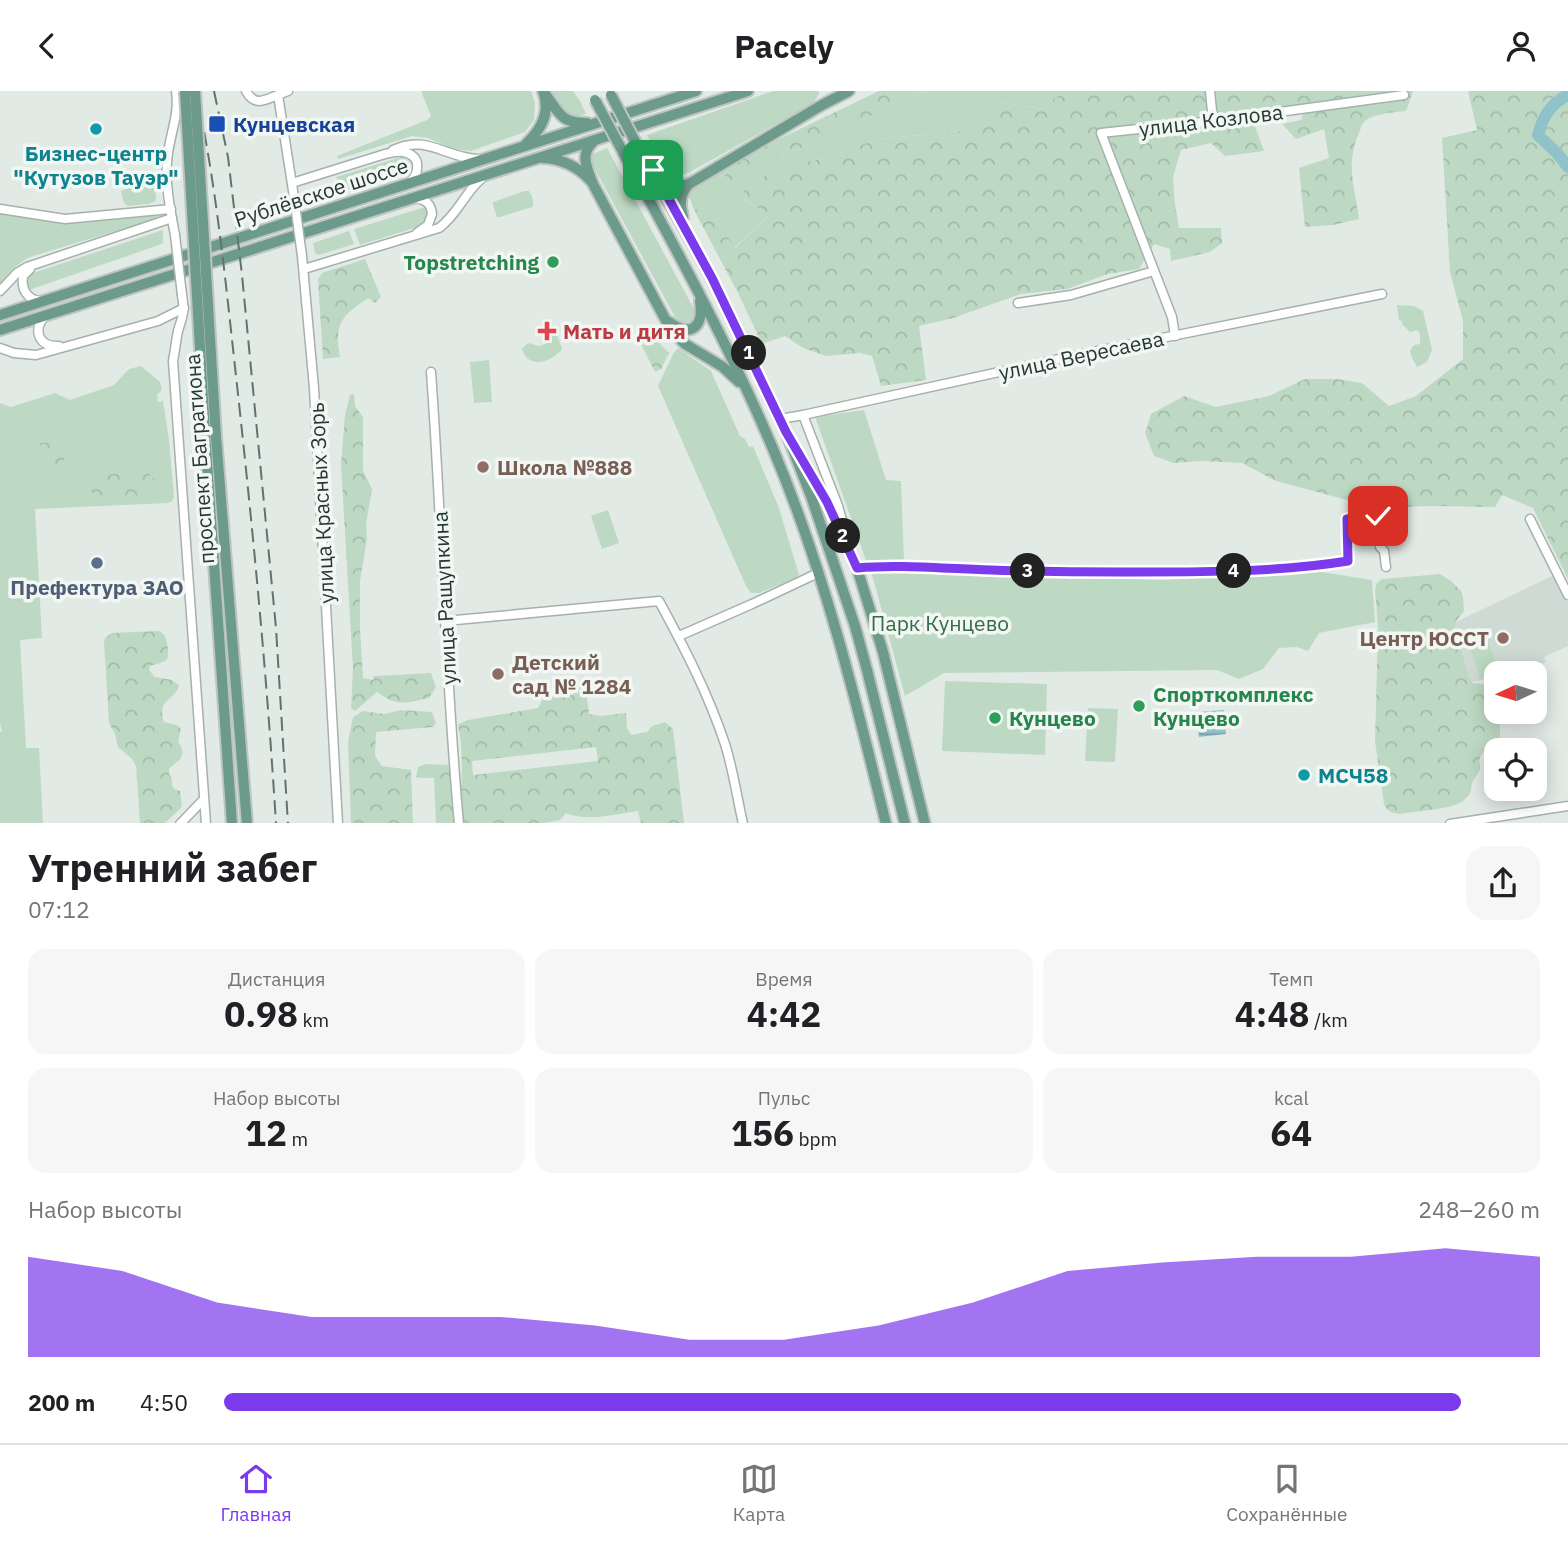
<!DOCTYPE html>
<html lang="ru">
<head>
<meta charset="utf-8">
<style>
	:root { --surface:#fff; --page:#f6f6f6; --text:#202124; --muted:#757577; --line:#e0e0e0; --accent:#7c3aed }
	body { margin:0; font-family:"IBM Plex Sans",sans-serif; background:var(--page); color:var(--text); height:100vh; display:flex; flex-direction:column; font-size:26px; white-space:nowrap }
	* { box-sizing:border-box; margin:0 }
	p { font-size:23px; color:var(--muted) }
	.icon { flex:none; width:38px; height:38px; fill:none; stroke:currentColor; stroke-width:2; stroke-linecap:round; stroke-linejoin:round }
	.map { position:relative; height:732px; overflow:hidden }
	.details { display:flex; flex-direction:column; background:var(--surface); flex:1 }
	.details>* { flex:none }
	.needle { width:46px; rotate:266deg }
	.fabs { position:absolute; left:1484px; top:570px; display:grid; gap:14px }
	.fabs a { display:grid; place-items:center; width:63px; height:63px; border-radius:14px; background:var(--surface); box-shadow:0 4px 18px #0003; font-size:35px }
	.pin { position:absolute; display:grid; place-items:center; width:60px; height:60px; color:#fff; margin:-30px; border-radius:14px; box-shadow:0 4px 10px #0006 }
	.km { position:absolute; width:35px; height:35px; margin:-18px; border-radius:50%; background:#222; color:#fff; font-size:19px; line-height:35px; text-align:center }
	.round { display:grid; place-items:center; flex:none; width:74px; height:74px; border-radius:21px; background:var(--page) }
	.overview { display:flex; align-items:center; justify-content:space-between; height:119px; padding:0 28px }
	h1 { font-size:38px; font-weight:800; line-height:52px }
	.figures { display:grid; grid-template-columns:repeat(3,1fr); gap:10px; height:119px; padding:7px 28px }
	.figures div { display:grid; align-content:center; border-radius:18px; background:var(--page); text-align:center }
	.figures b { font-size:35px; font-weight:800 }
	.figures small { font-size:19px; font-weight:400 }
	.figures p { font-size:19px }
	.chart { height:196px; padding:14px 28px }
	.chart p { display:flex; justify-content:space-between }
	.chart svg { width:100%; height:126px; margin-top:7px; fill:var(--accent); opacity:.7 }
	ul { padding:0 28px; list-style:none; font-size:23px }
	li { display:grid; grid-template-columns:112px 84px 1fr; align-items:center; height:52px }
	li i { height:18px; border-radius:9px; background:var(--accent) }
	header { display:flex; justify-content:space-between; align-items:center; height:91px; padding:0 28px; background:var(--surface); font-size:32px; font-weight:800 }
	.menu { display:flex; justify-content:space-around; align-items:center; height:98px; border-top:2px solid var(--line); background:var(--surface); font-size:19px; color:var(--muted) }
	.menu a { display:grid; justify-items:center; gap:4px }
	.menu .selected { color:var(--accent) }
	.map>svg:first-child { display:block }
	.built { fill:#d0dad5 }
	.green { fill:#bdd9c3 }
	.forest { fill:url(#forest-crowns); fill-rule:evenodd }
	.water { fill:url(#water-rules) }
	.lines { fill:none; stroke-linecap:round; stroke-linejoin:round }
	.river { stroke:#90c3c9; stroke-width:12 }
	.minor-casing { stroke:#a5b1ac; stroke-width:11 }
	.major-casing { stroke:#bdc4c2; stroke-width:14 }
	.minor { stroke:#fff; stroke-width:8 }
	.major { stroke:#6c9a8b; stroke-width:10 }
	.rail { stroke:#5e746d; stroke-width:2; stroke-dasharray:14 7; stroke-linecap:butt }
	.minor-bridge-casing { stroke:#a5b1ac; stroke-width:11; stroke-linecap:butt }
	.major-bridge-casing { stroke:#bdc4c2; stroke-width:14; stroke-linecap:butt }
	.minor-bridge { stroke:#fff; stroke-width:8 }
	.major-bridge { stroke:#6c9a8b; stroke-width:10 }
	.route-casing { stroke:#fff; stroke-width:14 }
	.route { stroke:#7c3aed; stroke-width:9 }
	.transit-dot { fill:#1a4fb4; stroke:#f2f7f4; stroke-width:2.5 }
	.culture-dot { fill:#0f9aa8; stroke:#f2f7f4; stroke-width:2.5 }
	.leisure-dot { fill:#2e9e5b; stroke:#f2f7f4; stroke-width:2.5 }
	.health-dot { fill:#e0444e; stroke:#f2f7f4; stroke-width:2.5 }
	.education-dot { fill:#8d6e63; stroke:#f2f7f4; stroke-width:2.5 }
	.service-dot { fill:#5c6f8a; stroke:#f2f7f4; stroke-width:2.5 }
	.labels { text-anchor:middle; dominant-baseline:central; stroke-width:7; stroke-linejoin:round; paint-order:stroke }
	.street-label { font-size:21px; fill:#243932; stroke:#f2f7f4 }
	.transit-label { font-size:21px; font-weight:bold; fill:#164399; stroke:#f2f7f4; text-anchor:start }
	.culture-label { font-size:21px; font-weight:bold; fill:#0d838f; stroke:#f2f7f4 }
	.leisure-label { font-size:21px; font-weight:bold; fill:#27864d; stroke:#f2f7f4; text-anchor:start }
	.health-label { font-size:21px; font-weight:bold; fill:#be3a42; stroke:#f2f7f4; text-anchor:start }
	.education-label { font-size:21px; font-weight:bold; fill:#785e54; stroke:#f2f7f4; text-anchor:start }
	.service-label { font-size:21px; font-weight:bold; fill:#4e5e75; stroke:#f2f7f4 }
	.park-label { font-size:21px; fill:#336b45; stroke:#f2f7f4 }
</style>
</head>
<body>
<header><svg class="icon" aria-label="back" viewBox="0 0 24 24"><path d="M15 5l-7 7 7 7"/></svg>Pacely<svg class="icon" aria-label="person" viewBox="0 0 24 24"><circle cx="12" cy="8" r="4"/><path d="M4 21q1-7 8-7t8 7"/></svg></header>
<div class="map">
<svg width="1568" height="733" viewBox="0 0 1568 733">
	<defs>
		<pattern id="forest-crowns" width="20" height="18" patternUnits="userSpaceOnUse" patternTransform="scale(1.75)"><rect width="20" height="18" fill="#bdd9c3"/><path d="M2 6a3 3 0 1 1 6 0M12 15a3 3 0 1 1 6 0" fill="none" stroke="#a2bba8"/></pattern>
		<pattern id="water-rules" width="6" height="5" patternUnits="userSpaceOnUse" patternTransform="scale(1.75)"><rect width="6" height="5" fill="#90c3c9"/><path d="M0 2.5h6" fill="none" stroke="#759fa4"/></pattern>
	</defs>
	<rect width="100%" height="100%" fill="#e2eae6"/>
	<!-- built -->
	<polygon class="built" points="1554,484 1568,512 1568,555 1544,566 1546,571 1521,583 1496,583 1496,589 1482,589 1440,597 1437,540"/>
	<!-- green -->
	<g class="green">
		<polygon points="421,0 531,0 535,12 534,29 525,41 471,60 454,58 428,47 412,45 338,68 337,65 427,29 431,25"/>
		<polygon points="552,0 573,0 580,10 586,23 573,26 563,21"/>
		<polygon points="773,0 819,0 819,3 814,11 810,14 690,81 676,86 670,85 647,44"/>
		<polygon points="928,0 1065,0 1041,18 999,11 972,39 878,48 822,68 782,75 742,107 769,124 734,157 707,116 694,119 689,105 690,94 723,75 726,92 911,6"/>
		<polygon points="607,57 694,218 695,223 692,230 683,232 675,226 591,71 593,63"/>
		<polygon points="401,66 409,70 411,78 409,80 342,101 336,86"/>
		<polygon points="155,84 156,110 149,113 127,115 123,110 121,100 132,96 138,90 137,87"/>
		<path d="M525,100h4c3,4 6,12 3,16l-32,10h-3l-4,-12v-3z"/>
		<polygon points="425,116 428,126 424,134 360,154 354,138"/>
		<path d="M0,122l51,8 23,1 84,-8 1,4 -129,39c-13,6 -21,16 -30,27z"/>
		<polygon points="163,139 163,152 156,155 29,199 27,197 26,188 30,183"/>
		<polygon points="349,140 354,153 319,164 315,162 313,152"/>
		<polygon points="1397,214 1414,215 1423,220 1432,259 1427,271 1417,276 1412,267 1410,260 1414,254 1420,253 1420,243 1417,239 1410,241 1402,233 1402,230 1399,229"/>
		<path d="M556,240l6,18c-10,13 -34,21 -40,0 9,-10 7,-4 17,-3l9,-3 -1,-5 5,-2 -1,-3z"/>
		<polygon points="678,257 711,280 740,345 745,348 749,356 753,355 779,417 799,484 796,487 759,502 751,502 746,495 658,295 673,263"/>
		<polygon points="489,269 492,311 474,312 470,271"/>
		<polygon points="141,275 160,291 162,299 157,304 158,311 163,310 169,349 174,406 172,410 168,412 35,418 42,547 20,549 26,657 39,657 43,732 0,732 0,641 2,640 0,632 0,312 11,316 55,302 70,309 114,294 129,278"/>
		<polygon points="864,319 886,389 901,390 904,471 867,472 815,326"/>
		<polygon points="608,419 619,452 602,458 591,425"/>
		<polygon points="871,480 1164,489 1315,480 1372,489 1375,531 1319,542 1308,560 1297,556 1279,557 1263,578 1239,588 1217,579 944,582 905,605"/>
		<polygon points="1486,543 1499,581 1480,587 1467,549"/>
		<polygon points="945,590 1047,593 1045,664 942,660"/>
		<polygon points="1088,617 1118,618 1115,671 1085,670"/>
	</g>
	<!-- forest -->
	<g class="forest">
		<polygon points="879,0 928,0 911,6 726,92 723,75"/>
		<path d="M1065,0h348l-7,20c-12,1 -34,3 -42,11 -3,3 -3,7 -5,11 -14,32 -4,53 0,86l-26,6 -28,2 -6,-59 30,-10 -5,-29 -28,10 -14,-15 19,-4 5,-13 -57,3 15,41 -39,5 -14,-13 -30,7 -8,27 2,27 4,24h42l1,15 -12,9 -39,9 -1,-12 -16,-5 -15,25 -31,5 -41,15 -46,5 -68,24 -34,8 7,54 -45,6 -9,-30 -12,-3 -34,3 -23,-8 -18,-12 -23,8 -24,-51 -44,-83 13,-3 28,41 34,-33 -28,-18 5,-10 36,-21 40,-7 56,-20 94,-9 27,-28 42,7z"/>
		<polygon points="1468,0 1568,0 1568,488 1533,417 1502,404 1495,416 1429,415 1377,417 1276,390 1242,372 1202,370 1174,372 1154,365 1145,342 1151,323 1184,305 1216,316 1269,305 1305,288 1337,288 1362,292 1389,315 1416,305 1463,268 1463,230 1450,181 1442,47 1477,39"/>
		<path d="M365,168l16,38 -6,6 -7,-5c-27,19 -34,25 -28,59l-17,2 -5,-80 4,-6z"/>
		<polygon points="646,238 669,262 661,278 655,281 636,243"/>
		<path d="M354,303l1,12 8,11v53l9,19 -6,35 1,15 -7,42v48l3,49 10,2 1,-4 57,-3 5,14 -7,11c-25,5 -31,9 -52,-6l-22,19 -4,-3 2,-40 -12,-204 4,-49 5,-20z"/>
		<polygon points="51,351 65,362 63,373 50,379 39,377 40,352"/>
		<polygon points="118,381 147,381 161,394 159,407 142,406 124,410 96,411 91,399 100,388"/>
		<path d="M1440,483l11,7 10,10 2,6 1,14 -8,10 -3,13 9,19 7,25 4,5 23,3v26h23c-30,2 -15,10 -20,28 -3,10 -15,7 -19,18 -2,8 1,2 0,10 -1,6 -6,10 -8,15 -1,3 0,7 -2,10 -1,3 -5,6 -7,8 -13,9 -47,10 -64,13 -8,-1 -12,-3 -15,-10l-9,-63 3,-114 -3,-38 2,-6 5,-4z"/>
		<path d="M159,540c2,1 4,2 5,4 3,4 6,19 3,24 -3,4 -12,5 -17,7l-1,4 6,7 17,3 7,5c-3,16 -23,13 -15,37l13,3 4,4 -3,13c11,14 0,18 -9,27v5c7,9 -2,13 11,17l2,14 -2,4 -15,14h-25l-4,-57 -4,-7 -14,-12 -3,-13 -6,-11 -5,-81 1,-4 7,-5z"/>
		<path d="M584,584l5,39 11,2 26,-3 1,15 4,7 16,-3 5,-6 13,-4 8,7 11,94h-43l-3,-12c-22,3 -51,11 -72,2l-6,7 -17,3h-82c-1,-33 4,-66 -3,-99l10,-4 70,-12 4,-8 17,-6 14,1zM596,656l2,14 -125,14 -1,-14z"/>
		<polygon points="401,619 432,621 436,632 433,636 376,641 375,665 382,675 411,679 413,732 351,732 348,651 353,626 363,620 384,623"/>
		<polygon points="426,673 448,674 453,686 458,732 436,732 434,687 421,687 416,686 418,676"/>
	</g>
	<!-- water -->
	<polygon class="water" points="1224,619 1226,643 1199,646 1196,621"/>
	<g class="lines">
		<!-- river -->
		<path class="river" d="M1568,3c-19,13 -24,20 -30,41l19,18 11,14"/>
		<!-- minor casing -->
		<g class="minor-casing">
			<g id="minor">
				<path d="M246,0c9,16 18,9 32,4"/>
				<polyline points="288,0 278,4 294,106"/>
				<polyline points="1210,0 1213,30"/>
				<path d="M393,59c33,-16 51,7 84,9"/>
				<path d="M292,92l93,-29c6,-1 12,-3 18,-2 19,3 17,21 6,31"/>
				<path d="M414,107c11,1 17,5 18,16l-4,11 -11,8"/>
				<polyline points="0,118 65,128 171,118"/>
				<path d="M175,144c-4,-21 -10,-51 -8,-72 1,-25 13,-47 9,-72"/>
				<polyline points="302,165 314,297 338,733"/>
				<path d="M30,178l-7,7c-2,13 4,24 18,25"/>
				<path d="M304,178l135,-41c18,-13 25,-34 42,-49"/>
				<polyline points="0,200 17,182 27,176 172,127"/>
				<path d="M182,204c3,18 1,19 -4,36 -2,9 -3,20 -5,30l33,463"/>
				<polyline points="1018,212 1071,204 1154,180"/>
				<path d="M45,225c-13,15 -6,31 14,30"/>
				<polyline points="1175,245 1172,226 1101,42 1213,30 1404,4"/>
				<polyline points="0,257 14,262 36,264 158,230 184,217"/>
				<path d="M431,281c11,151 14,301 28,452"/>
				<polyline points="803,324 838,415 846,443"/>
				<polyline points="780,328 803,324 1077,264 1382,203"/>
				<polyline points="1530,428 1568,504"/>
				<path d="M857,477c44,-4 89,1 134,2 48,2 96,1 144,2 71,0 142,0 213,-11l-1,-42 31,-3 2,31 4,4 2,16"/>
				<path d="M445,530l214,-20c25,46 49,92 66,143 8,25 12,53 18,80"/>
				<polyline points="679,545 752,513 818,482"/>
				<polyline points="180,733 204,708"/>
				<polyline points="1450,733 1568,715"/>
			</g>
		</g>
		<!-- major casing -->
		<g class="major-casing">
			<g id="major">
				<path d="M546,4c14,19 15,28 41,28"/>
				<path d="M594,50c-15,13 -7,27 -1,43l78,146 14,14 38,23 16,15"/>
				<path d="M526,53c15,-14 25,-32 17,-53"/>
				<polyline points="638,56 712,187 786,341 811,405 855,535 867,579 905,733"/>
				<path d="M623,61c53,97 107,195 150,297 51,121 82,247 113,375"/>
				<path d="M543,67c19,1 34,8 47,22"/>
				<path d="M659,87c10,8 18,9 30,6l133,-79 27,-14"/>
				<path d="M683,126c-3,-12 -4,-22 6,-33"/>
				<polyline points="0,224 696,0"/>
				<path d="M669,231c22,16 35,5 31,-21"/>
				<polyline points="0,239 748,0"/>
				<polyline points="802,368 827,411 857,477 883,561 925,733"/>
			</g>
		</g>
		<!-- minor -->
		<use href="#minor" class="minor"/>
		<!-- major -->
		<use href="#major" class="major"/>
		<!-- rail -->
		<g class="rail">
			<path d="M196,0c21,97 30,196 41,294 16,146 30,292 39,439"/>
			<polyline points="214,0 228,66 242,184 276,537 288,733"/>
		</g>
		<!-- minor-bridge casing -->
		<g class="minor-bridge-casing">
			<g id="minor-bridge">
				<polyline points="294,106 302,165"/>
				<polyline points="175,144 182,204"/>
			</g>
		</g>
		<!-- major-bridge casing -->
		<g class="major-bridge-casing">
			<g id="major-bridge">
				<polyline points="185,0 205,342 232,733"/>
				<polyline points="195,0 216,346 247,733"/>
				<polyline points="611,4 638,56"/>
				<polyline points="595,9 623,61"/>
			</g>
		</g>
		<!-- minor-bridge -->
		<use href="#minor-bridge" class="minor-bridge"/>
		<!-- major-bridge -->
		<use href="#major-bridge" class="major-bridge"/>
	</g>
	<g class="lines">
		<!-- route casing -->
		<g class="route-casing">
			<path id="route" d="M653,79l59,108 74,154 41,70 30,66c44,-4 89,1 134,2 49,2 99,2 149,2 70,0 139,0 208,-11l-1,-42 31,-3"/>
		</g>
		<!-- route -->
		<use href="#route" class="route"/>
	</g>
	<!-- markers -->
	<rect class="transit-dot" x="208" y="24" width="18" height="18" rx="3.5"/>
	<g class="culture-dot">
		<circle cx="96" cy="38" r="7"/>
		<circle cx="1304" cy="684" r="7"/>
	</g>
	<g class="leisure-dot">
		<circle cx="553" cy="171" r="7"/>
		<circle cx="1139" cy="615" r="7"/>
		<circle cx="995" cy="627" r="7"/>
	</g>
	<path class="health-dot" d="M543.5 229.5h7v7h7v7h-7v7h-7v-7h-7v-7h7z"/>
	<g class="education-dot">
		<circle cx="483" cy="376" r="7"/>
		<circle cx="1503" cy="547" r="7"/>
		<circle cx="498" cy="583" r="7"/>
	</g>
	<circle class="service-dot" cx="97" cy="472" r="7"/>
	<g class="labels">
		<!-- street labels -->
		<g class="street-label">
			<text transform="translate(1211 29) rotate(-7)">улица Козлова</text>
			<text transform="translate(321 101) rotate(-18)">Рублёвское шоссе</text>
			<text transform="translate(1081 264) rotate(-12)">улица Вересаева</text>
			<text transform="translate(199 368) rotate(-94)">проспект Багратиона</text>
			<text transform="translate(321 412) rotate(-93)">улица Красных Зорь</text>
			<text transform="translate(444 507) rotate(-93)">улица Ращупкина</text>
		</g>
		<!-- transit labels -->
		<g class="transit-label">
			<text x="233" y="33">Кунцевская</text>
		</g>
		<!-- culture labels -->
		<g class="culture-label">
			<text x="96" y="62">Бизнес-центр<tspan x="96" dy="24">"Кутузов Тауэр"</tspan></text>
			<text x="1318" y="684" text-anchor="start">МСЧ58</text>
		</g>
		<!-- leisure labels -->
		<g class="leisure-label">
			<text x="539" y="171" text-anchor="end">Topstretching</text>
			<text x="1153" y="603">Спорткомплекс<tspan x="1153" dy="24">Кунцево</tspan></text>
			<text x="1009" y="627">Кунцево</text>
		</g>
		<!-- health labels -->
		<g class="health-label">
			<text x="563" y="240">Мать и дитя</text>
		</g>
		<!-- education labels -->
		<g class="education-label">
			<text x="497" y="376">Школа №888</text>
			<text x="1489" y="547" text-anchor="end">Центр ЮССТ</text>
			<text x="512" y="571">Детский<tspan x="512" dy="24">сад № 1284</tspan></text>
		</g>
		<!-- service labels -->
		<g class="service-label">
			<text x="97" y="496">Префектура ЗАО</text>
		</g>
		<!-- park labels -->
		<g class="park-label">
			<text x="940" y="532">Парк Кунцево</text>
		</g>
	</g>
</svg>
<div class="fabs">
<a><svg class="needle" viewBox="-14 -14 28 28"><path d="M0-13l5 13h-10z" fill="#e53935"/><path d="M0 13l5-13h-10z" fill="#757577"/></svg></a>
<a><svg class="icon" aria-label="locate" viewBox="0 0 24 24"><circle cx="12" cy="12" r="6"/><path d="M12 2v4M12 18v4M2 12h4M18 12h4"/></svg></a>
</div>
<div class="pin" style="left:653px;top:79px;background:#1e9e55"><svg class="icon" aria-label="arrive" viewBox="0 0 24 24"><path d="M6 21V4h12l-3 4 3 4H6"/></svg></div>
<div class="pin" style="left:1378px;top:425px;background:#d93025"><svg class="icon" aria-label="check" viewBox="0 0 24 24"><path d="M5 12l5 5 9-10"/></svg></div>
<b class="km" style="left:749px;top:262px">1</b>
<b class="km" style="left:843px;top:445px">2</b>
<b class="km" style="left:1028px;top:480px">3</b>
<b class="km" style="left:1234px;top:480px">4</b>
</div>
<section class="details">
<div class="overview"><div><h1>Утренний забег</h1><p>07:12</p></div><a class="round"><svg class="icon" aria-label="share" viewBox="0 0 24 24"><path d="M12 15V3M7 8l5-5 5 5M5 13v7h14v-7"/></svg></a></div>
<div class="figures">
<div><p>Дистанция</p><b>0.98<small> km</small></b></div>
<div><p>Время</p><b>4:42</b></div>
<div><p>Темп</p><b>4:48<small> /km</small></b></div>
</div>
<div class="figures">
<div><p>Набор высоты</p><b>12<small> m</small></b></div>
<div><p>Пульс</p><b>156<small> bpm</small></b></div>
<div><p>kcal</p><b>64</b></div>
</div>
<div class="chart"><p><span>Набор высоты</span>248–260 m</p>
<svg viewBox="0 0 160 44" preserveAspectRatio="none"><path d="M0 44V9L10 14L20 25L30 30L40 30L50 30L60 33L70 38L80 38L90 33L100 25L110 14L120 11L130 9L140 9L150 6L160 9V44z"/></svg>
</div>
<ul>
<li><b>200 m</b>4:50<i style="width:94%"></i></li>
</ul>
</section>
<nav class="menu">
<a class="selected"><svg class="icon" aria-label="home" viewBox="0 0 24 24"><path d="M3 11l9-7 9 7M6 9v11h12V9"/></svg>Главная</a>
<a><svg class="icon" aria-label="map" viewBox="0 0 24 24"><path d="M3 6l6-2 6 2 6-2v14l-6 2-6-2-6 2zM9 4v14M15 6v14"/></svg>Карта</a>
<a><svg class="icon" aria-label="saved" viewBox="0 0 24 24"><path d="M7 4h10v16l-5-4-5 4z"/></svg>Сохранённые</a>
</nav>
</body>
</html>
